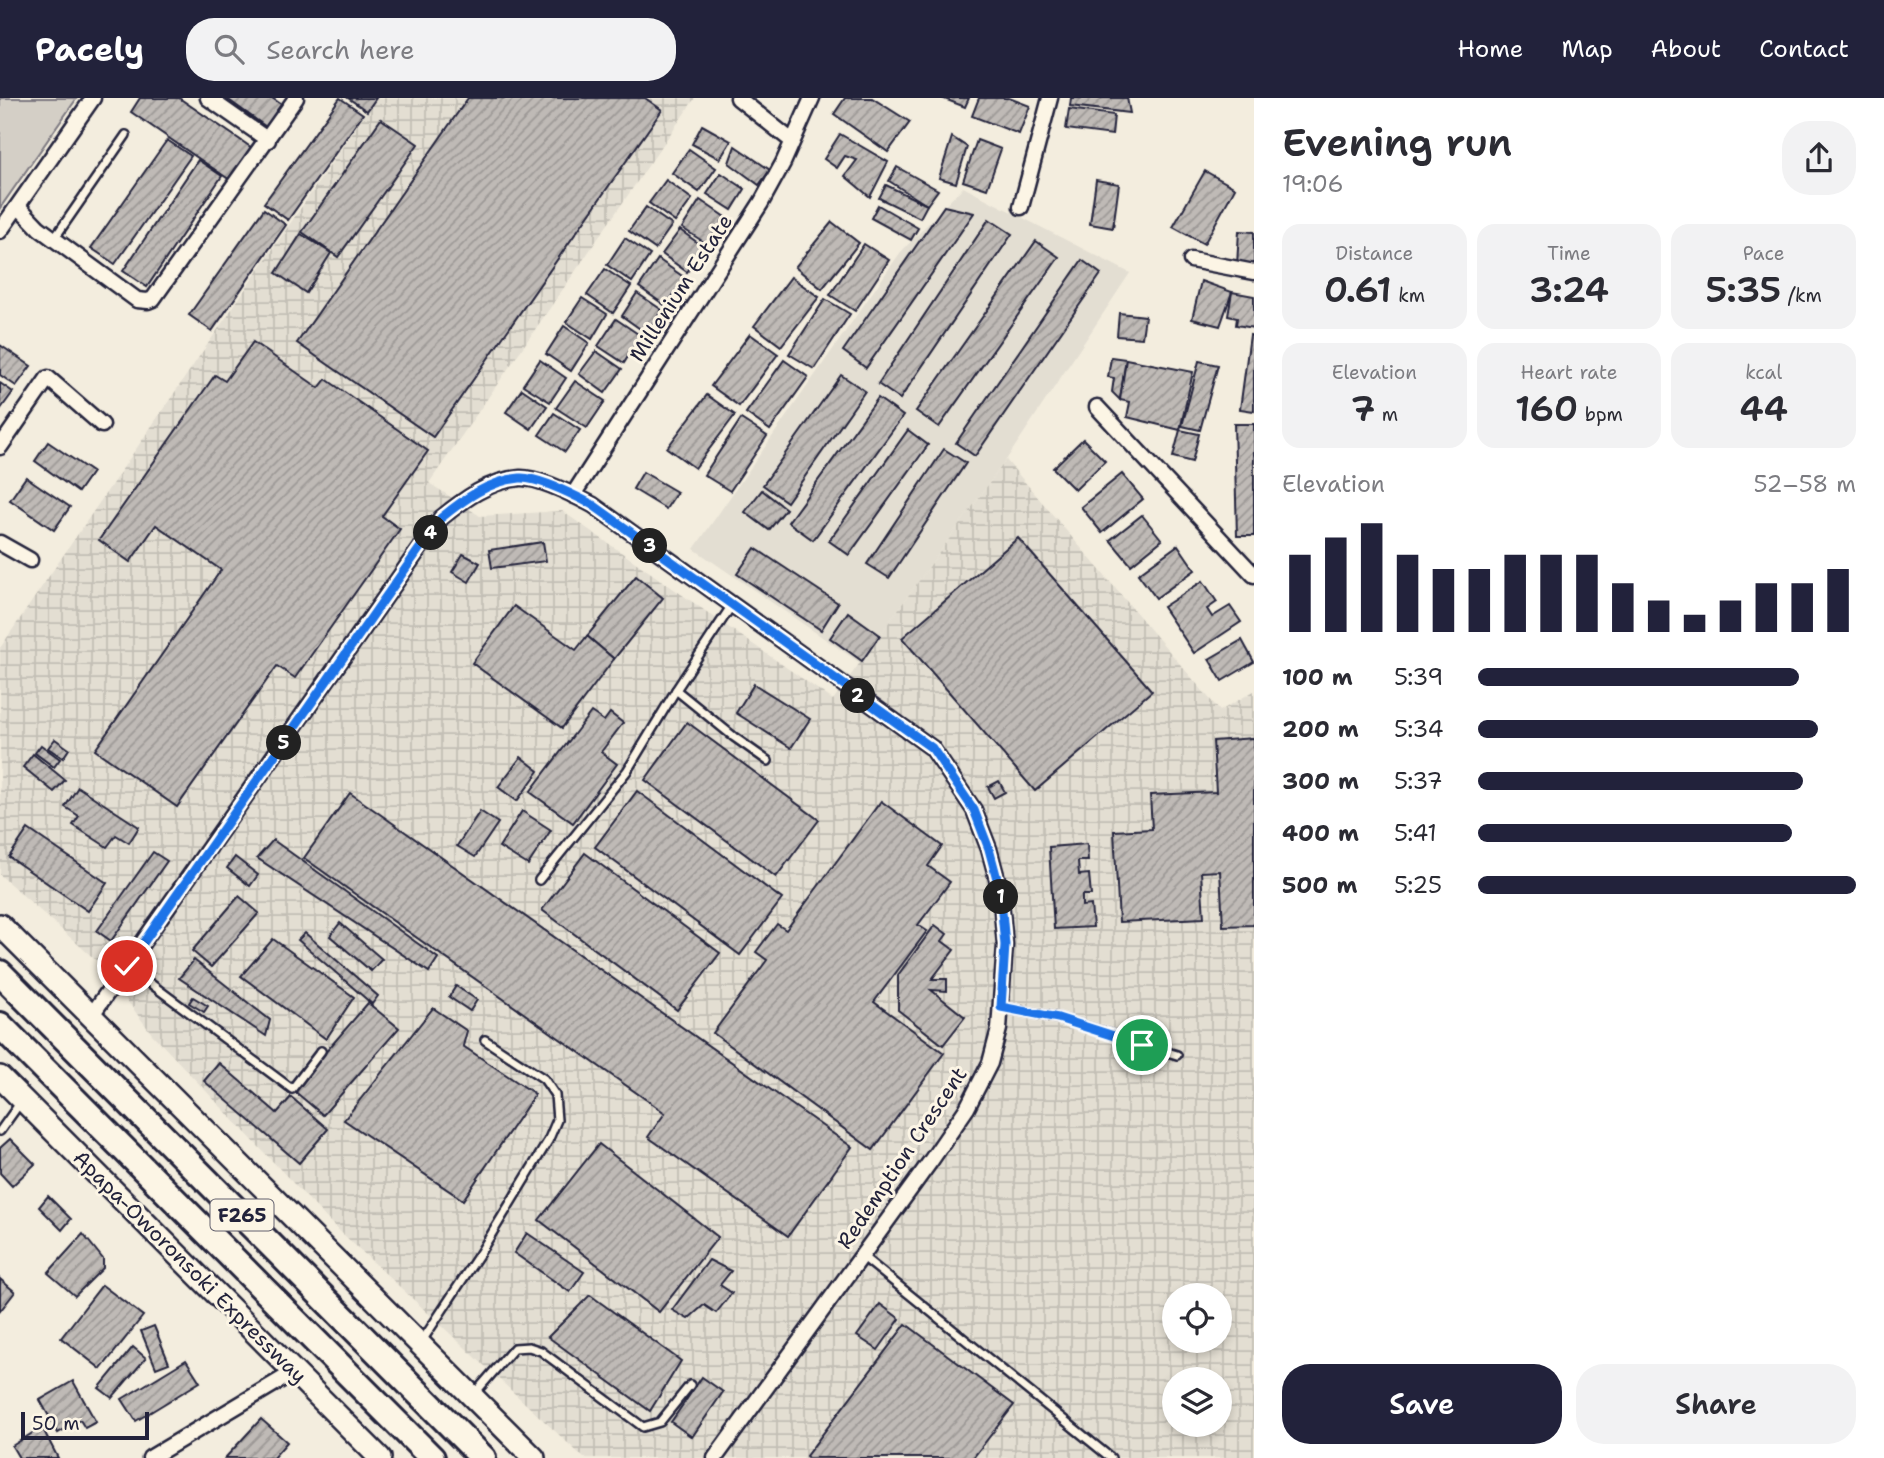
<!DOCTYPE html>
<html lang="en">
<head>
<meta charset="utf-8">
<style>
	:root { --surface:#fff; --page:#f2f2f3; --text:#2b2b33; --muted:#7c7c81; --accent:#22223b }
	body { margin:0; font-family:"Shantell Sans",sans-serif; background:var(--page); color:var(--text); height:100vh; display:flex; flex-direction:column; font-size:26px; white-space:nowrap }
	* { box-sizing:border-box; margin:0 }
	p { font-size:23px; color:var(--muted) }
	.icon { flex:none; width:38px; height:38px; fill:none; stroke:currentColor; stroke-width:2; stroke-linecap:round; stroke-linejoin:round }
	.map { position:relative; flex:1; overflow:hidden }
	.side { display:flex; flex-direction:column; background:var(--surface); width:630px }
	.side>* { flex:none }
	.buttons { position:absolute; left:1162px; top:1185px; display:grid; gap:14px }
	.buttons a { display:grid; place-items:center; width:70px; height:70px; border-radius:50%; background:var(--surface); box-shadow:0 4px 10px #0003; font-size:35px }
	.scale { position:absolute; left:21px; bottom:18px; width:128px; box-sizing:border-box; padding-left:7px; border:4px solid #22223b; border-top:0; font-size:19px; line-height:24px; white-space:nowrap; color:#22223b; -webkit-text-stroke:5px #fcf5e5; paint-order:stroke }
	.pin { position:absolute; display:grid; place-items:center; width:60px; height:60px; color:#fff; margin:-30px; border:4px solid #fff; border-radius:50%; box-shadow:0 2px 7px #0007 }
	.km { position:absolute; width:35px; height:35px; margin:-18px; border-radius:50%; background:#222; color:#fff; font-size:19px; line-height:35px; text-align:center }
	.round { display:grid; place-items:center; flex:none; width:74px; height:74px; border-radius:28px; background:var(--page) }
	.summary { display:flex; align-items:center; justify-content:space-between; height:119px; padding:0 28px }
	h1 { font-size:38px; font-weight:600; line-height:52px }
	.figures { display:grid; grid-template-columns:repeat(3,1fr); gap:10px; height:119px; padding:7px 28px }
	.figures div { display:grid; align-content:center; border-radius:18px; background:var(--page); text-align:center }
	.figures b { font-size:35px; font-weight:600 }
	.figures small { font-size:19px; font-weight:400 }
	.figures p { font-size:19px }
	.chart { height:196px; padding:14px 28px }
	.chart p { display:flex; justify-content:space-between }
	.chart svg { width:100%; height:126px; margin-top:7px; stroke:var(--accent); stroke-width:6 }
	.action { display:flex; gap:14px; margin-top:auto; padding:14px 28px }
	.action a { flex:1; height:80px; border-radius:28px; background:var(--accent); color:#fff; font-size:28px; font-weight:600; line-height:80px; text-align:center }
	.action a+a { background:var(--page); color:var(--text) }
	ul { padding:0 28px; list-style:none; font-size:23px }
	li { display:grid; grid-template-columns:112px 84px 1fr; align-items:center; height:52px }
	li i { height:18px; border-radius:9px; background:var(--accent) }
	header { display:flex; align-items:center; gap:42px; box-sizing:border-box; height:98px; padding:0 35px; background:var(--accent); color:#fff }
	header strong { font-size:33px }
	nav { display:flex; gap:38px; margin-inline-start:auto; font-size:24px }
	.search { width:490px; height:63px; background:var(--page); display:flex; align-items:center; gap:18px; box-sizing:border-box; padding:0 24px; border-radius:28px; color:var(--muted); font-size:26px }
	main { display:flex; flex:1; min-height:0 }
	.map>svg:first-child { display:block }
	.built { fill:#e3ded2 }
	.industrial { fill:url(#industrial-grid); fill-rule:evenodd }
	.green { fill:#d4cfc6; stroke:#7b7880; stroke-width:2 }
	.building { fill:url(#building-hatch); stroke:#22223b; stroke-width:2 }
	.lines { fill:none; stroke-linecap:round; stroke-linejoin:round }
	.service-casing { stroke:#22223b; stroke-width:12 }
	.minor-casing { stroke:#22223b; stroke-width:19 }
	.primary-casing { stroke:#22223b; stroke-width:26 }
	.motorway-casing { stroke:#22223b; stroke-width:30 }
	.service { stroke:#fcf5e5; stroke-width:7 }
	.minor { stroke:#fcf5e5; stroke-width:14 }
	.primary { stroke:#fcf5e5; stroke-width:21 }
	.motorway { stroke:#fcf5e5; stroke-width:24 }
	.route-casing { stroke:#fff; stroke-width:14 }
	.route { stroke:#1a73e8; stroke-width:9 }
	.labels { text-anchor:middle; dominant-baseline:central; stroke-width:6; stroke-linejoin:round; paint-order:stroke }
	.shield { fill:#fcf5e5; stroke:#63616e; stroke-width:2 }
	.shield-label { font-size:19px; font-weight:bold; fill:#22223b }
	.street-label { font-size:21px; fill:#22223b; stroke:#fcf5e5 }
</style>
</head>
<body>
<header>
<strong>Pacely</strong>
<div class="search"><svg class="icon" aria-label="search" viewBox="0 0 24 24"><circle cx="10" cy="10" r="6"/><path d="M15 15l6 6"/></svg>Search here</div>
<nav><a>Home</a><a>Map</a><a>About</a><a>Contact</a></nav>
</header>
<main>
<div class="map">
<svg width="1254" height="1360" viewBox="0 0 1254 1360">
	<defs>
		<pattern id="industrial-grid" width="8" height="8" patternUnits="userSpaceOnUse" patternTransform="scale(1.75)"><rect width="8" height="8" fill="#e3ded2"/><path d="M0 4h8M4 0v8" fill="none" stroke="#c2beb5"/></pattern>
		<pattern id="building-hatch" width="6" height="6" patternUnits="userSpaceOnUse" patternTransform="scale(1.75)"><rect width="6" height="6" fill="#bfbab6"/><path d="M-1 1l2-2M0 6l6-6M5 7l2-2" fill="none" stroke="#9b9795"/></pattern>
	</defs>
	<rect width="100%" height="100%" fill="#f3edde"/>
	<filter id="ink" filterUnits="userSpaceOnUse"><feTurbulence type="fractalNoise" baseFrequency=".0143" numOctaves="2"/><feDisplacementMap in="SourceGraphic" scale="14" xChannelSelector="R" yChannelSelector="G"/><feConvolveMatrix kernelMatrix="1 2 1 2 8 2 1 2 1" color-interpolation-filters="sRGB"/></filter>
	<g filter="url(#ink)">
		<!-- built -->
		<polygon class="built" points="963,89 1130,175 1006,362 860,565 694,451 900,155"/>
		<!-- industrial -->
		<path class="industrial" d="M376,0h319l-266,385 51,33 82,-5 271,189 173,-240 214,251 34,-20v767h-670l-254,-236 -178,-188 -54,-72 -98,-87v-227zM1174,1197h46v45h-46zM1174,1281h46v45h-46z"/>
		<!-- green -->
		<polygon class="green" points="0,0 77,0 0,110"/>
		<!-- building -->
		<g class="building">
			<polygon points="140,0 179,0 255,52 233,84 131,14"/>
			<polygon points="226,0 272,0 285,9 269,31"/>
			<polygon points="340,0 363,16 288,122 264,105"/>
			<polygon points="348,0 376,0 367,13"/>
			<polygon points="468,0 645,0 662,12 433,339 297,245"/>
			<polygon points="845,0 872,0 910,24 888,54 834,16"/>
			<polygon points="942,0 969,0 965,9"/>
			<polygon points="979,0 1009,0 1030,8 1019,36 972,18"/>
			<polygon points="1071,0 1127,0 1130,15 1070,8"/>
			<polygon points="1069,11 1114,17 1112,37 1066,31"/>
			<polygon points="381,21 418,46 338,159 302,134"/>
			<polygon points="702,27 731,43 720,61 692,46"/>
			<polygon points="840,36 888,64 870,99 845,78 857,62 845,58 837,70 824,61"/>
			<polygon points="952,39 967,49 956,85 939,80"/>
			<polygon points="167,42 191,58 115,166 91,150"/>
			<polygon points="977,42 1001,51 987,91 963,83"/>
			<polygon points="735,48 770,72 759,87 729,65"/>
			<polygon points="689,51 716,70 699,94 672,75"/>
			<polygon points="198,62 222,78 147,189 123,173"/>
			<polygon points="897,69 938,92 927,107 889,83"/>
			<polygon points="1205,73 1235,90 1204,146 1173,129"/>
			<polygon points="721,75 745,91 732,112 707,96"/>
			<polygon points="666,82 692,101 675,124 649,105"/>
			<polygon points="1096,82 1119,86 1113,130 1090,126"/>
			<polygon points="886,87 927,107 920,120 879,100"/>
			<polygon points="700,102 725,119 707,146 682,130"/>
			<polygon points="878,107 918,130 911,142 871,120"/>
			<polygon points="944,108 974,115 866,270 843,253"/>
			<polygon points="646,109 672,127 655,151 629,133"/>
			<polygon points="264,111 286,127 212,233 189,217"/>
			<polygon points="989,121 1012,136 900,301 878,286"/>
			<polygon points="832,124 859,145 822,191 795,169"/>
			<polygon points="680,132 705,150 687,174 662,156"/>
			<polygon points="1239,133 1254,134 1254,168 1237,167"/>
			<polygon points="301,136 331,155 306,195 276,175"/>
			<polygon points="625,140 650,157 632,184 607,167"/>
			<polygon points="1036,143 1059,159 939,329 916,313"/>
			<polygon points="864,146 889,162 855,213 830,197"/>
			<polygon points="658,161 685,180 666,208 639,189"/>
			<polygon points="1082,162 1101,176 975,358 956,345"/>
			<polygon points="605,171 631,188 613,215 587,197"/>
			<polygon points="791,179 819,199 781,248 754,228"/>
			<polygon points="1201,183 1232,194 1220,228 1192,221"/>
			<polygon points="1232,194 1254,198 1254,230 1236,227 1237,220 1228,218"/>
			<polygon points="637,195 662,212 646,235 622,218"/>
			<polygon points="582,200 607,216 592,241 566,224"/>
			<polygon points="825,201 850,216 814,271 789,256"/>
			<polygon points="1119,215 1145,218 1142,240 1117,238"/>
			<polygon points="616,221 641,238 624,265 598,248"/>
			<polygon points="564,228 589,245 571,273 546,256"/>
			<polygon points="750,236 778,256 739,308 711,288"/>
			<polygon points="1250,237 1254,238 1254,313 1240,311"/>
			<polygon points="253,244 319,290 326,281 428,353 382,418 400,431 295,580 277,568 177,709 95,652 221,472 156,427 130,464 99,442 215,277 225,283"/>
			<polygon points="0,247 31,268 16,288 0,277"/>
			<polygon points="596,253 622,271 605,295 579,276"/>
			<polygon points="1111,259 1126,261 1120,302 1112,294 1114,280 1108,279"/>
			<polygon points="1126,261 1193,274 1180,332 1127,319 1130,304 1120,302"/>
			<polygon points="540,262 566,280 550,304 523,287"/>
			<polygon points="784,262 808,279 770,332 746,315"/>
			<polygon points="1199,263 1218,267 1200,332 1182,328"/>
			<polygon points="841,277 865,293 787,404 763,387"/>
			<polygon points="575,283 605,303 587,330 556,310"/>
			<polygon points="0,285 13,294 0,312"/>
			<polygon points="522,291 547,308 531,331 506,314"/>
			<polygon points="707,297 735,317 695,370 667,350"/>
			<polygon points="878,300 903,318 813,442 788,424"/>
			<polygon points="554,315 580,332 565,354 539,337"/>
			<polygon points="741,321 767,338 730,393 704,377"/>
			<polygon points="1234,326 1254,326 1254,438 1237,438"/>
			<polygon points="908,332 928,347 849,457 829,443"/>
			<polygon points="1180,332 1199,336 1192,364 1173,359"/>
			<polygon points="1083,341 1105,363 1075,392 1053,370"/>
			<polygon points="48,344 92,374 78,394 35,363"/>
			<polygon points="944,351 966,365 889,480 867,466"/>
			<polygon points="643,374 677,394 666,411 633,391"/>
			<polygon points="1122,376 1143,401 1102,435 1081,409"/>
			<polygon points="26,379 70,409 54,432 10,402"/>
			<polygon points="762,392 786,411 769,432 745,414"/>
			<polygon points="1142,417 1162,442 1131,467 1110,442"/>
			<polygon points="1018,440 1152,593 1035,693 902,540"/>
			<polygon points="543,444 546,463 492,470 489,452"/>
			<polygon points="1178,447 1195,472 1156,500 1138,476"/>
			<polygon points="755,450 838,505 821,532 737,476"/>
			<polygon points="463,456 480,465 469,484 452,474"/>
			<polygon points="636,478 663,500 614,561 587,538"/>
			<polygon points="1203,483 1217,504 1207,511 1212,519 1230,508 1241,524 1194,555 1163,509"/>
			<polygon points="514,508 576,552 587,538 614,561 562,630 472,565"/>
			<polygon points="848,514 880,537 862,563 830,540"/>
			<polygon points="1242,542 1254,564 1222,583 1209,561"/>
			<polygon points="754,586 810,621 791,650 736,615"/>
			<polygon points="591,614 604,623 610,615 623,625 601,654 617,666 573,725 530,694"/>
			<polygon points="687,624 819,722 776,779 645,682"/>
			<polygon points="1254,640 1254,827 1223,828 1220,773 1201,774 1204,820 1119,824 1114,733 1152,731 1150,697 1216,694 1213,643"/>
			<polygon points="55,641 69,651 63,660 48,650"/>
			<polygon points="41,647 60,661 54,669 35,655"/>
			<polygon points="33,656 65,682 54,694 23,669"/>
			<polygon points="521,659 539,673 517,703 498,689"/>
			<polygon points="999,683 1005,694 994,700 988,689"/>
			<polygon points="78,689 139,729 129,745 116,737 107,749 73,727 79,718 65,709"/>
			<polygon points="637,693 782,801 740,857 595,749"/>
			<polygon points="350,695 852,1049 788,1138 648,1039 665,1015 304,760"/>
			<polygon points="881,703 942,748 928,768 950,784 918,827 927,833 874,904 944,955 873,1052 713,935 767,862 756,854 777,826 786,832"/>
			<polygon points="480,713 498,725 475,759 457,748"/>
			<polygon points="522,713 551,732 528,767 499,749"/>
			<polygon points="28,731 107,785 88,813 9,759"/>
			<polygon points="273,742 438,860 429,874 257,760"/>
			<polygon points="1087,746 1088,763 1078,763 1079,777 1089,776 1091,797 1082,797 1082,808 1091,807 1093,829 1054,831 1049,749"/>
			<polygon points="153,754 167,763 111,843 97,833"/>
			<polygon points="585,755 720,855 677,912 542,812"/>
			<polygon points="235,759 258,777 250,788 227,770"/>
			<polygon points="239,798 259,815 211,869 192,853"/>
			<polygon points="340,825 382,861 371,873 330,838"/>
			<polygon points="935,827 947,836 942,843 954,852 932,881 947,881 947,893 931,892 965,919 943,947 898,912 898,877"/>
			<polygon points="305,835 378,898 372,906 298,842"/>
			<polygon points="273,841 354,899 326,941 241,878"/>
			<polygon points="194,862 270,922 266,938 179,880"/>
			<polygon points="456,888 477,902 470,913 449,899"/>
			<polygon points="193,899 208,908 204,914 189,905"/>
			<polygon points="368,905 399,930 323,1017 293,992"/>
			<polygon points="433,910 467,933 463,948 535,996 463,1102 344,1022"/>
			<polygon points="219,965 277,1015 291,999 328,1031 299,1065 204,983"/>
			<polygon points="10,1041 35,1066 12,1088 0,1075 0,1050"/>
			<polygon points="599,1046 718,1139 659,1214 539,1122"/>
			<polygon points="48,1098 71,1121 62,1132 39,1109"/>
			<polygon points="527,1135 584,1174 570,1194 514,1155"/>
			<polygon points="83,1136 103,1161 103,1170 75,1198 48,1175"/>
			<polygon points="709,1162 731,1173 720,1187 732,1195 716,1215 704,1207 688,1221 672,1212"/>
			<polygon points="0,1181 15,1194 0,1213"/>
			<polygon points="102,1187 143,1218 101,1271 61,1240"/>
			<polygon points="590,1197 681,1263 650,1313 548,1239"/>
			<polygon points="880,1206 900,1221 878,1252 857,1238"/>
			<polygon points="906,1226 1014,1307 973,1360 808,1360 806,1358"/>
			<polygon points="154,1228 169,1265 156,1270 141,1233"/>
			<polygon points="133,1249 146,1260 112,1300 99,1290"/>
			<polygon points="186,1262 200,1284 136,1323 122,1301"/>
			<polygon points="702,1279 723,1294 692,1339 671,1324"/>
			<polygon points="73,1283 96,1324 85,1330 80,1322 58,1335 40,1302"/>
			<polygon points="261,1321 287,1344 273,1360 225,1360"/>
			<polygon points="42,1329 58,1360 19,1360 12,1348"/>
		</g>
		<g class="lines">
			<!-- service casing -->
			<g class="service-casing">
				<g id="service">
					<polyline points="54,141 126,37"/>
					<polyline points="676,592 734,639 768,663"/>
					<polyline points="539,782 627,673 676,592 732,507"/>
					<polyline points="127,868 292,991 321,953"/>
					<polyline points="1001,909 1058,920 1177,957"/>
					<polyline points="0,1033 20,1005"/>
					<polyline points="862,1158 1111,1360"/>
					<polyline points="422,1243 480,1155 548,1043 557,1022 555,997 544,981 485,942"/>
					<polyline points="475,1295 514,1250 529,1249 541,1253 643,1329 660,1324 690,1287"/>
				</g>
			</g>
			<!-- minor casing -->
			<g class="minor-casing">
				<g id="minor">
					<polyline points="208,0 268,42"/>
					<polyline points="738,0 792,43"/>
					<polyline points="18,108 39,130 137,202 148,203 153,201 296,0"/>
					<polyline points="1021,109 1050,0"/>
					<polyline points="0,133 93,0"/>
					<polyline points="1191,162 1254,174"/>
					<polyline points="1097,309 1254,477"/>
					<polyline points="0,349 48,280 102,327"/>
					<polyline points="573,397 761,105 783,65 812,0"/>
					<polyline points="0,445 30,462"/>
					<path d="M91,918l350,-498c22,-18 49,-38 79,-40 18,-1 56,18 73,27l339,243 42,62 15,39 11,41 5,55 -6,84 -9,34 -23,45 -37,54 -215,296"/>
					<polyline points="150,1360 294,1274"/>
				</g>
			</g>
			<!-- primary casing -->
			<g class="primary-casing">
				<g id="primary">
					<polyline points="0,827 534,1360"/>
					<polyline points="0,979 380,1360"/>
				</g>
			</g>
			<!-- motorway casing -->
			<g class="motorway-casing">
				<g id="motorway">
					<polyline points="0,875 483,1360"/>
					<polyline points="0,927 432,1360"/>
				</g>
			</g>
			<!-- service -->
			<use href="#service" class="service"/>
			<!-- minor -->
			<use href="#minor" class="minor"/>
			<!-- primary -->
			<use href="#primary" class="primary"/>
			<!-- motorway -->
			<use href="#motorway" class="motorway"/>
		</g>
	</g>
	<g class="lines" filter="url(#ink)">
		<!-- route casing -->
		<g class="route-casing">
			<path id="route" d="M127,868l314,-448c22,-18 49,-38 79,-40 18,-1 56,18 73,27l339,243 42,62 15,39 11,41 5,55 -4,62 57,11 84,27"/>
		</g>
		<!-- route -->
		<use href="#route" class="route"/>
	</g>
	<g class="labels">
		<!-- shield labels -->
		<rect class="shield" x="210.5" y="1101.5" width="63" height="31" rx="5"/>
		<g class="shield-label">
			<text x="242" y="1117">F265</text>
		</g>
		<!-- street labels -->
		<g class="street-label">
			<text transform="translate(681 190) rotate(-57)">Millenium Estate</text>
			<text transform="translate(902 1060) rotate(-56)">Redemption Crescent</text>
			<text transform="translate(190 1169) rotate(45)">Apapa-Oworonsoki Expressway</text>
		</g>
	</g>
</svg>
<div class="buttons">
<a><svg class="icon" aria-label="locate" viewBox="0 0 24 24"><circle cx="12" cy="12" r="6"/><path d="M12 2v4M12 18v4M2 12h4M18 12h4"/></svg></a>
<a><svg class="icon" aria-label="layers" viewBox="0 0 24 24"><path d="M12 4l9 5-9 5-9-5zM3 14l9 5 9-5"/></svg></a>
</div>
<div class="scale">50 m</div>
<div class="pin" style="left:1142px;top:947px;background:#1e9e55"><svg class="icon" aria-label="arrive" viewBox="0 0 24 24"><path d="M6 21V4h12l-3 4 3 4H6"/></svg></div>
<div class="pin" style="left:127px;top:868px;background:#d93025"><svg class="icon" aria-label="check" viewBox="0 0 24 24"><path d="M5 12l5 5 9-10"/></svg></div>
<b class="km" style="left:1001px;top:799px">1</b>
<b class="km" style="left:858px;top:598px">2</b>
<b class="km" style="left:650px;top:448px">3</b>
<b class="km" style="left:431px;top:435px">4</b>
<b class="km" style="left:284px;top:645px">5</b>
</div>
<section class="side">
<div class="summary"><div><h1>Evening run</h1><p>19:06</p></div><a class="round"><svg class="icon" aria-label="share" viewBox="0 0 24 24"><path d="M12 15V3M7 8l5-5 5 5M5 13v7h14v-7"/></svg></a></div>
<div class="figures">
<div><p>Distance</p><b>0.61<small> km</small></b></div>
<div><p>Time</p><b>3:24</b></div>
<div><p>Pace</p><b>5:35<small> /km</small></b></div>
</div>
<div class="figures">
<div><p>Elevation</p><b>7<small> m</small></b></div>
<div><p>Heart rate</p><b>160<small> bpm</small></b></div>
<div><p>kcal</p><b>44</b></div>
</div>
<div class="chart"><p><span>Elevation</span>52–58 m</p>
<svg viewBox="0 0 160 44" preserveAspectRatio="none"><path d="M5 44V17M15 44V11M25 44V6M35 44V17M45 44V22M55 44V22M65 44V17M75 44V17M85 44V17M95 44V27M105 44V33M115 44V38M125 44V33M135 44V27M145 44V27M155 44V22"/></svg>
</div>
<ul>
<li><b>100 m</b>5:39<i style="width:85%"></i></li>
<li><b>200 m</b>5:34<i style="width:90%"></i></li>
<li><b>300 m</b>5:37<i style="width:86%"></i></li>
<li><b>400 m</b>5:41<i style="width:83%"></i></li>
<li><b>500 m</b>5:25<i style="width:100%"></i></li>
</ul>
<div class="action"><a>Save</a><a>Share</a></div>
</section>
</main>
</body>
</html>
